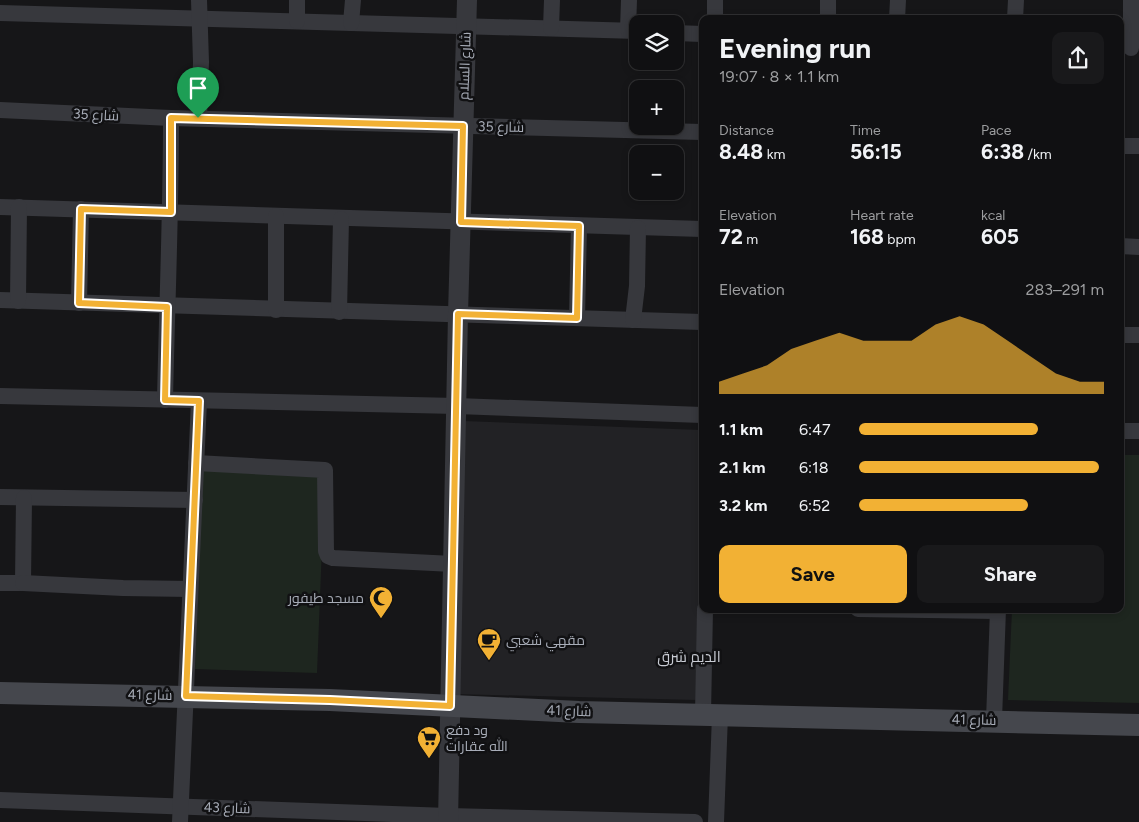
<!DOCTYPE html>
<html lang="en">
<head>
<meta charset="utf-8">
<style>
	:root { --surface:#101012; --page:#19191b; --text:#f1f3f6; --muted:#9c9d9f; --line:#303032; --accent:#f2b134 }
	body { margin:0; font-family:Figtree,Cairo,sans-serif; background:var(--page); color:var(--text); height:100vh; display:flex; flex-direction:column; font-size:19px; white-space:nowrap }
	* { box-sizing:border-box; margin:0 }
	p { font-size:16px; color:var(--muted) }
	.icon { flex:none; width:28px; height:28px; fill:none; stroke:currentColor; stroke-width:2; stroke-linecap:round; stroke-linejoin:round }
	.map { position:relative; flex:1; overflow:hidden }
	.side { position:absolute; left:699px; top:15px; width:425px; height:598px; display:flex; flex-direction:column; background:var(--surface); border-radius:10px; box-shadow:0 2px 8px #0003,0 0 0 1px var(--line) }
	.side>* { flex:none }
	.controls { position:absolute; left:629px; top:15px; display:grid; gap:10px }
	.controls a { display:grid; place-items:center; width:55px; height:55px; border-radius:10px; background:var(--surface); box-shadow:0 2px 8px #0003,0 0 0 1px var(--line); font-size:25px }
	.pin { position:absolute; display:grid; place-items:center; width:42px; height:42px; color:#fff; margin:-51px -21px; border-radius:50% 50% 50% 0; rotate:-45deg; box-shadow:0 0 5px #0007 }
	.pin .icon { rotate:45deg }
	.round { display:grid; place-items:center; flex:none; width:52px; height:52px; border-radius:10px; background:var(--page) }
	.summary { display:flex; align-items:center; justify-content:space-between; height:85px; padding:0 20px }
	h1 { font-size:28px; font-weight:700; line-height:38px }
	.stats { display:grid; grid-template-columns:repeat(3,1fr); gap:8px; height:85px; padding:5px 20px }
	.stats div { display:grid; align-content:center }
	.stats b { font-size:21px; font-weight:700 }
	.stats small { font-size:14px; font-weight:400 }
	.stats p { font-size:14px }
	.chart { height:140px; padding:10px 20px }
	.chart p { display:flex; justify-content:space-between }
	.chart svg { width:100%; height:90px; margin-top:5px; fill:var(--accent); opacity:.7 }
	.primary-button { display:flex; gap:10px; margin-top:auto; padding:10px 20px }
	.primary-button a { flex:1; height:58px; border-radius:10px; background:var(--accent); color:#111; font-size:20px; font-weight:700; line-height:58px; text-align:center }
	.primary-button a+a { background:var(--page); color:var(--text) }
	ul { padding:0 20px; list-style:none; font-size:16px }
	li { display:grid; grid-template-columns:80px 60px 1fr; align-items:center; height:38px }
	li i { height:12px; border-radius:6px; background:var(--accent) }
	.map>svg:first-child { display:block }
	.built { fill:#222225 }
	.green { fill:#1e261f }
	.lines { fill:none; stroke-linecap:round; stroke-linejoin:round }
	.minor { stroke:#37383d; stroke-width:16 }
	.tertiary { stroke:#37383d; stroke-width:20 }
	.secondary { stroke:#45474d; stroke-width:22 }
	.route-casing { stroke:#fff; stroke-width:10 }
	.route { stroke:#f2b134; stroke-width:6 }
	.labels { text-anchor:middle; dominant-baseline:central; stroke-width:5; stroke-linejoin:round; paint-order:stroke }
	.street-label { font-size:14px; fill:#a8adb8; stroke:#111113 }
	.poi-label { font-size:14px; fill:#a8adb8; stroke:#111113; text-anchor:start }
	.neighbourhood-label { font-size:15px; fill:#c9ccd4; stroke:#111113 }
</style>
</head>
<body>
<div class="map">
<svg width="1139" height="822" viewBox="0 0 1139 822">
	<rect width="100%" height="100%" fill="#161618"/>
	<!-- built -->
	<polygon class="built" points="463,421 701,430 697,700 453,694"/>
	<!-- green -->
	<g class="green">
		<polygon points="1120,455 1139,455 1139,703 1008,700 1012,609 1120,609"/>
		<polygon points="203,467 325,470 317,673 195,669"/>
	</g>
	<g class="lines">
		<!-- minor -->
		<g class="minor">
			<polyline points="0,13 638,31"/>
			<polyline points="715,19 715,0"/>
			<polyline points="828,19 828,0"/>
			<polyline points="897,19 898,0"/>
			<polyline points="1015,19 1016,0"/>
			<polyline points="297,21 297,0"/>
			<polyline points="351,23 353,0"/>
			<polyline points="551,28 552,0"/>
			<polyline points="628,30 629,0"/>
			<polyline points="675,33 702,34"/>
			<polyline points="1131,48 1131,0"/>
			<polyline points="0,110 171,118 702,132"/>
			<polyline points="199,118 201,62 199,0"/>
			<polyline points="1120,146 1139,146"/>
			<polyline points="0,207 702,229"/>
			<polyline points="1120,246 1139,247"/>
			<polyline points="0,300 702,322"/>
			<polyline points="18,301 19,207"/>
			<polyline points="79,303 81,209"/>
			<polyline points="276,310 276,216"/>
			<polyline points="339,312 341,219"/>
			<polyline points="577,318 579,226"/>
			<polyline points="633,320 637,286 638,228"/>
			<polyline points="1120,335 1139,335"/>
			<polyline points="0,396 457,406 702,415"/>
			<path d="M165,400c2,-94 6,-188 6,-282"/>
			<polyline points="1120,431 1139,431"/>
			<polyline points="196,463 325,470 326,551 328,556 333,558 453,564"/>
			<polyline points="0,497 195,500"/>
			<polyline points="0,583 23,583 24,498"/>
			<polyline points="23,583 123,588 190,589"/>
			<polyline points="858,609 998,611"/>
			<polyline points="703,714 705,609"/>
			<polyline points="994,720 998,609"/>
			<polyline points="0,800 448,816 695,822"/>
			<polyline points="180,822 199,401"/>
			<polyline points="716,822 720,715"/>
		</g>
		<!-- tertiary -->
		<polyline class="tertiary" points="448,822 458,314 467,0"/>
		<!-- secondary -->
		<polyline class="secondary" points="0,693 330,700 579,712 1139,725"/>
	</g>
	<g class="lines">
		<!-- route casing -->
		<g class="route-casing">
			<polygon id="route" points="171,118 463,126 461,222 579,226 577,318 458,314 450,706 330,700 186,696 199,401 165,400 167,307 79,303 81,209 171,212"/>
		</g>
		<!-- route -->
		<use href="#route" class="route"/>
	</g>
	<!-- icons -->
	<defs>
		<g id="mosque-pin" transform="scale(1.25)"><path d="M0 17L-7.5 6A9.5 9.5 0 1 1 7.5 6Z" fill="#f2b134" stroke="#111113"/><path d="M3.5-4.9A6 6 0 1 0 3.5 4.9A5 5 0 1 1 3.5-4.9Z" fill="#111"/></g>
		<g id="cafe-pin" transform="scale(1.25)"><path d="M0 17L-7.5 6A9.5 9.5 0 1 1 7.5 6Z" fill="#f2b134" stroke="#111113"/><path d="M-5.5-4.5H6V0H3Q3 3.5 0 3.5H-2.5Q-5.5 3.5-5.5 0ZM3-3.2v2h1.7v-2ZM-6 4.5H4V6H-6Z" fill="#111"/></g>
		<g id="supermarket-pin" transform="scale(1.25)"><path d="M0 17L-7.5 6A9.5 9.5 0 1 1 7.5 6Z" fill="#f2b134" stroke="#111113"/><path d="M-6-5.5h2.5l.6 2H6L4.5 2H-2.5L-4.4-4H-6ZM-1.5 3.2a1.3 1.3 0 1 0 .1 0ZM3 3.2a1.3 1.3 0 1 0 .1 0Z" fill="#111"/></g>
	</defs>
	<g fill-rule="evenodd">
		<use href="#mosque-pin" x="381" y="598"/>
		<use href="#cafe-pin" x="489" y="640"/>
		<use href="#supermarket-pin" x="429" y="738"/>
	</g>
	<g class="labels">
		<!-- street labels -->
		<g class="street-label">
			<text transform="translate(465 66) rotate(-88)">شارع السلام</text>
			<text transform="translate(96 115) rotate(3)">شارع 35</text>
			<text transform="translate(501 127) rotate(1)">شارع 35</text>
			<text transform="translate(150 695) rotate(1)">شارع 41</text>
			<text transform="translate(569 711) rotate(2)">شارع 41</text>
			<text transform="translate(974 720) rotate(1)">شارع 41</text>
			<text transform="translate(227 808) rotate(2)">شارع 43</text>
		</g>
		<!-- poi labels -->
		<g class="poi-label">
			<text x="364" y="598" text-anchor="end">مسجد طيفور</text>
			<text x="506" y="640">مقهي شعبي</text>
			<text x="446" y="730">ود دفع<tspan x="446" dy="16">الله عقارات</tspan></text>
		</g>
		<!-- neighbourhood labels -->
		<g class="neighbourhood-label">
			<text x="689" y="657">الديم شرق</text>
		</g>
	</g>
</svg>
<div class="controls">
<a><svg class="icon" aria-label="layers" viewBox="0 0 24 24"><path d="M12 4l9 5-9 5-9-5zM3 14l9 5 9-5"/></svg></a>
<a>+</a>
<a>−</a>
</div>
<div class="pin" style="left:198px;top:118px;background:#1e9e55"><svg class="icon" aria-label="arrive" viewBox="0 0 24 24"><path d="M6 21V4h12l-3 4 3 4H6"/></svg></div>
<section class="side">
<div class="summary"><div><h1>Evening run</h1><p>19:07 · 8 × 1.1 km</p></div><a class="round"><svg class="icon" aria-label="share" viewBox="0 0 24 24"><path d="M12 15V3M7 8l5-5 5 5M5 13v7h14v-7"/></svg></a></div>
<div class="stats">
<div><p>Distance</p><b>8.48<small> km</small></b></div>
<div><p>Time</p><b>56:15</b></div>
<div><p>Pace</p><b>6:38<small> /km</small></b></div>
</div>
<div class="stats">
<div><p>Elevation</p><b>72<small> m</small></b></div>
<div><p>Heart rate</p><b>168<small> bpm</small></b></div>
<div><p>kcal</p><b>605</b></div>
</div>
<div class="chart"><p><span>Elevation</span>283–291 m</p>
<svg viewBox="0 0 160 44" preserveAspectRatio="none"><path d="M0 44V38L10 34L20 30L30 22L40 18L50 14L60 18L70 18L80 18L90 10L100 6L110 10L120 18L130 26L140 34L150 38L160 38V44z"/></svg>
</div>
<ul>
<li><b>1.1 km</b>6:47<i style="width:73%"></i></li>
<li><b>2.1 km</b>6:18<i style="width:98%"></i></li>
<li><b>3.2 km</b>6:52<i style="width:69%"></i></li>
</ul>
<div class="primary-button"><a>Save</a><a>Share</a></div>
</section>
</div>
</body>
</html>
